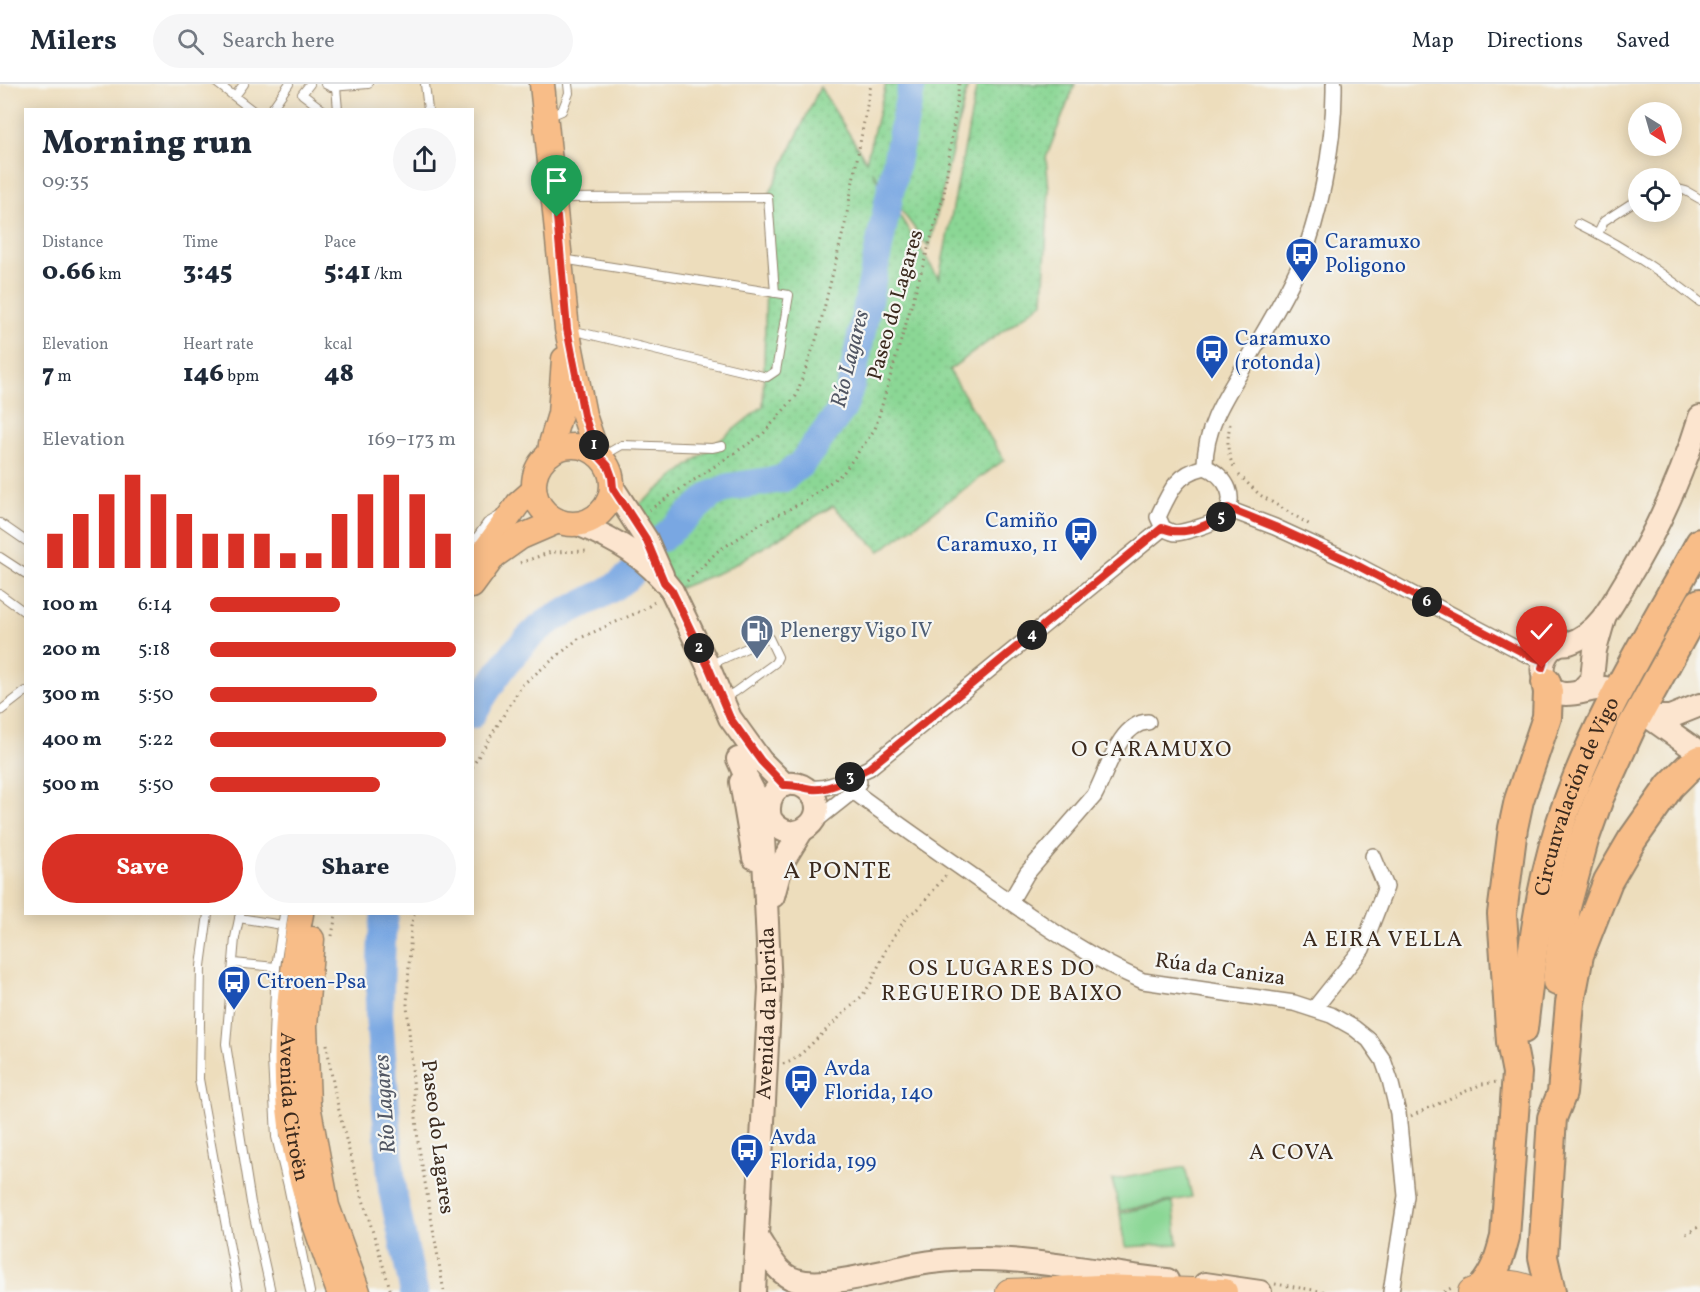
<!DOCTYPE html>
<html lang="en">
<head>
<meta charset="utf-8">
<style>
	:root { --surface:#fff; --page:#f6f6f7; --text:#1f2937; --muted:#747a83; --line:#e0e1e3; --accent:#d93025 }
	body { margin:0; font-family:Vollkorn,serif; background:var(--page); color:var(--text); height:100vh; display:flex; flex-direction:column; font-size:22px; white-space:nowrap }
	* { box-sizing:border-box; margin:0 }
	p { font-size:20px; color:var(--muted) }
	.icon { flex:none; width:33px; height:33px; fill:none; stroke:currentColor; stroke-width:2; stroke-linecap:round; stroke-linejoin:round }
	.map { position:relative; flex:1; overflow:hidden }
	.side { position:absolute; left:24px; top:24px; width:450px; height:807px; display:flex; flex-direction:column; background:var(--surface); border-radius:0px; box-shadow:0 3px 15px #0003 }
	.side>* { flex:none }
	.needle { width:39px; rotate:143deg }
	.controls { position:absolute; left:1628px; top:18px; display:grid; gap:12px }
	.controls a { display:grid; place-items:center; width:54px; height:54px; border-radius:50%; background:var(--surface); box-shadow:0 3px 15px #0003; font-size:30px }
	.pin { position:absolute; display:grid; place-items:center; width:51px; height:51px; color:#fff; margin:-62px -26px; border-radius:50% 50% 50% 0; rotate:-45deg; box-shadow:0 0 6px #0007 }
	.pin .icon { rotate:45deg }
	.km { position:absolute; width:30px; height:30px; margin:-15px; border-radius:50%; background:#222; color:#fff; font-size:16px; line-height:30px; text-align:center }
	.round { display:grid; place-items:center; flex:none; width:63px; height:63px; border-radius:32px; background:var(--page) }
	.summary { display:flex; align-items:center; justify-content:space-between; height:102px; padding:0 18px }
	h1 { font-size:33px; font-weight:800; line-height:45px }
	.metrics { display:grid; grid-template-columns:repeat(3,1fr); gap:9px; height:102px; padding:6px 18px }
	.metrics div { display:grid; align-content:center }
	.metrics b { font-size:26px; font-weight:800 }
	.metrics small { font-size:16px; font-weight:400 }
	.metrics p { font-size:16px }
	.chart { height:168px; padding:12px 18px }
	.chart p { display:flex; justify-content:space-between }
	.chart svg { width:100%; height:108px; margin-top:6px; stroke:var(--accent); stroke-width:6 }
	.cta { display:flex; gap:12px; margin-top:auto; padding:12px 18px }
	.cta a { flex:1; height:69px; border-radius:36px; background:var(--accent); color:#fff; font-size:24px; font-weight:800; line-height:69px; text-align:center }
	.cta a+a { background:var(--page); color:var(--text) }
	ul { padding:0 18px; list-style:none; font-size:20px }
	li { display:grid; grid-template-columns:96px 72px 1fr; align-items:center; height:45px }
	li i { height:15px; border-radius:8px; background:var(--accent) }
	header { display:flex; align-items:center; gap:36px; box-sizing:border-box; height:84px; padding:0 30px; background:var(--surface); border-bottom:2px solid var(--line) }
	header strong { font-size:28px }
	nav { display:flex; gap:33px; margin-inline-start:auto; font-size:21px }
	.search { width:420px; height:54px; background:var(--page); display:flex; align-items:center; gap:15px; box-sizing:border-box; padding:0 21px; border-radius:33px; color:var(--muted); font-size:22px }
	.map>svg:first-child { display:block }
	.park { fill:url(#park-dots); stroke:#63805a; stroke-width:1.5 }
	.pitch { fill:#8bd795; stroke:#63805a; stroke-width:1.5 }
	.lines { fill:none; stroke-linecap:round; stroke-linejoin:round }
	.river { stroke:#79a7e2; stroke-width:28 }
	.service-casing { stroke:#94846d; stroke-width:10 }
	.minor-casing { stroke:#94846d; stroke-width:18 }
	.secondary-casing { stroke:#94846d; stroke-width:26 }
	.primary-casing { stroke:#94846d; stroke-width:27 }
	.trunk-casing { stroke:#94846d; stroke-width:28 }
	.motorway-casing { stroke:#94846d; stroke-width:32 }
	.path { stroke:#94846d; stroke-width:3; stroke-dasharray:1.5 4.5; stroke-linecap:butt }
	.service { stroke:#fff; stroke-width:8 }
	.minor { stroke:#fff; stroke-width:15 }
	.secondary { stroke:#fce5cf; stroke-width:22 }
	.primary { stroke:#f8bd88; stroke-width:24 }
	.trunk { stroke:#f8bd88; stroke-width:26 }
	.motorway { stroke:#f8bd88; stroke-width:28 }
	.route-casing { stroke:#fff; stroke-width:12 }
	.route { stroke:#d93025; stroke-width:8 }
	.labels { text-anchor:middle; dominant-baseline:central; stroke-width:4.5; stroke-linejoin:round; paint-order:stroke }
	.transit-label { font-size:21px; fill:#164399; stroke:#f6f6f2; text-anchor:start }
	.street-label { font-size:21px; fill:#3b2a1e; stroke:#f6f6f2 }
	.service-label { font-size:21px; fill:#4e5e75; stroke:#f6f6f2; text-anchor:start }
	.water-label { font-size:22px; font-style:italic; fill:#515663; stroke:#f6f6f2 }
	.neighbourhood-label { font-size:22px; letter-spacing:1.5px; fill:#3b2a1e; stroke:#f6f6f2 }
	.quarter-label { font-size:24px; letter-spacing:1.5px; fill:#3b2a1e; stroke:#f6f6f2 }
</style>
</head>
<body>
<header>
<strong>Milers</strong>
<div class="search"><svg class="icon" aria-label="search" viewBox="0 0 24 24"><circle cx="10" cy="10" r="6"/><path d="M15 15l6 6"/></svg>Search here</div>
<nav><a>Map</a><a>Directions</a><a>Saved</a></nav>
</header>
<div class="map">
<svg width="1700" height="1208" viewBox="0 0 1700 1208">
	<defs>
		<pattern id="park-dots" width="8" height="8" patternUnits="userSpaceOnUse" patternTransform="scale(1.5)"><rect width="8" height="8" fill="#8bd795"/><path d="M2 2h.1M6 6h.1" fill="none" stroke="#79b980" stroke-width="1.8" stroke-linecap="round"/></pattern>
	</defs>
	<rect width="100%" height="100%" fill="#f6f6f2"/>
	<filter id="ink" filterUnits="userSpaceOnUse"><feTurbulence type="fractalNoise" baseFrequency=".0167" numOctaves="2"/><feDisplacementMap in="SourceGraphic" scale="12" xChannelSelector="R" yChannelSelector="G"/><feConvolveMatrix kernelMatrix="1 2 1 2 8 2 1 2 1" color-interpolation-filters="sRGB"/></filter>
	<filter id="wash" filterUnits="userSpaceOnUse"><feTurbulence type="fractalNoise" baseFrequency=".008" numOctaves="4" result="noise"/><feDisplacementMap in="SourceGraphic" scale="24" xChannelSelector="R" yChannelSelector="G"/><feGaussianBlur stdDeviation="1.35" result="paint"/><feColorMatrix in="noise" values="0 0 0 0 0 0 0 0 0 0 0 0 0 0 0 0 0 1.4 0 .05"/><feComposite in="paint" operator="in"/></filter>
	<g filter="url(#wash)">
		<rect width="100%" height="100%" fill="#edddbc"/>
		<!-- park -->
		<polygon class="park" points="886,0 968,0 929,164 872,87 939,195 977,0 1075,0 1046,74 1049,106 1043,218 949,286 1004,376 880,467 833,422 725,486 672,507 639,421 763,322 768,113 820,3 866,77"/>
		<!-- pitch -->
		<g class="pitch">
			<polygon points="1185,1083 1192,1113 1120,1127 1112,1096"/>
			<polygon points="1173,1118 1178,1160 1126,1163 1120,1129"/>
		</g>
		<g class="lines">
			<!-- river -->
			<g class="river">
				<polyline points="662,454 711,411 729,403 782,395 801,380 843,324 851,301 912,0"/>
				<path d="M472,631c18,-32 48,-76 79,-95 28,-16 55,-24 80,-46"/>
				<polyline points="385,830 382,853 379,930 392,1105 414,1208"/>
			</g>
		</g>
	</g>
	<g filter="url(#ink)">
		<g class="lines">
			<!-- service casing -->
			<g class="service-casing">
				<g id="service">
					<polyline points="218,0 252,26"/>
					<polyline points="310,0 302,10 323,26"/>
					<polyline points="325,0 331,3 368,0"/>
					<polyline points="425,0 428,26"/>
					<polyline points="336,3 338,26"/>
					<polyline points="235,12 244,0"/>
					<polyline points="271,26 289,0"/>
					<polyline points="550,32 562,27 569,9 568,0"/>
					<polyline points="1671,103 1686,107 1700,115"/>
					<polyline points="556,114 768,113 775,209"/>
					<path d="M1578,140c43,21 84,48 122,78"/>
					<polyline points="1598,150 1604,137 1638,115"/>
					<polyline points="562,175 789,211 776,287 767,293 571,246"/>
					<polyline points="601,373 622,361 712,364 722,362"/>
					<polyline points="0,439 26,457"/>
					<polyline points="472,460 487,439 499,432"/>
					<polyline points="0,473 26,490"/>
					<polyline points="0,510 26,529"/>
					<polyline points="709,581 769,554 778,573 775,579 735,608 723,614"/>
					<polyline points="0,627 26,607"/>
					<polyline points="208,830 201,882 199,995 238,1208"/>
					<polyline points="240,830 235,854 226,960 251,1119 271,1208"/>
					<polyline points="284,830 276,883 272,975 276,1053 288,1102 310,1208"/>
					<polyline points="239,834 282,841"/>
					<polyline points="233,879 276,883"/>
				</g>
			</g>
			<!-- minor casing -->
			<g class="minor-casing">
				<g id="minor">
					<path d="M1205,383c-1,-39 21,-71 41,-104 16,-28 33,-55 47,-84 26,-51 42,-137 41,-195"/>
					<path d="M1205,383c21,8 36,34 15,51 -7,6 -35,14 -44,15 -4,0 -9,-3 -13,-5l-5,-11c12,-26 18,-43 47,-50z"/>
					<polyline points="1228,425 1275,443 1345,475 1528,571 1544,577"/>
					<path d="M805,703c23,6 44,-10 64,-19l294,-240"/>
					<path d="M853,707c46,34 94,67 141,100 48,33 95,66 149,90l151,22 37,12 23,13 15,12 14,20 7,20 8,33 5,52 3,31 -15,96"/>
					<polyline points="814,738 853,707 859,698"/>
					<path d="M1010,818l17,-29 67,-77c12,-20 24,-73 54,-74"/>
					<polyline points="1314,925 1362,865 1386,803 1373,772"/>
				</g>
			</g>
			<!-- secondary casing -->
			<g class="secondary-casing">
				<g id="secondary">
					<polyline points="613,404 646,455 662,491"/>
					<path d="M578,440c38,16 69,33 94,67l36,75 22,52 31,43 24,24"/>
					<path d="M1605,604c-20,0 -46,17 -59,-6 -8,-14 -1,-33 14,-38 4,-1 6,0 9,-1 13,-4 25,-14 33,-24 8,-10 14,-21 20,-31 33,-53 60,-112 78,-171"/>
					<polyline points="1580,608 1592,595 1595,566 1604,534"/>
					<polyline points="1649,633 1700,669"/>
					<polyline points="1649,633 1670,633 1700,621"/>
					<path d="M738,675c9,21 19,42 33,61 23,31 62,-4 39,-28 -4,-4 -10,-8 -16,-8 -20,-2 -28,17 -24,34"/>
					<polyline points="741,698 754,774"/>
					<polyline points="773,812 782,779 801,748"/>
					<path d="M757,1153c10,15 20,38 39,43 28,9 87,-9 117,-15 87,-17 167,6 254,15"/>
					<polyline points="1205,1200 1260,1208"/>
					<path id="s1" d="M754,1208l16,-304 -7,-152 7,-18"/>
				</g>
			</g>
			<!-- primary casing -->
			<g class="primary-casing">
				<g id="primary">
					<polyline points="542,0 567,245 584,331 597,370"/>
					<circle cx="573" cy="401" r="39"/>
					<polyline points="550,370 551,360 560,330 564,275"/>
					<polyline points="478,476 518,420 534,406"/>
					<polyline points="472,502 494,472 521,453 558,437"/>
					<path id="s2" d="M301,830c-4,19 -6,38 -8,58 -8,60 -10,116 2,177 9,49 27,96 44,143"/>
					<polyline points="312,855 305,942 308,1021 327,1122 358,1208"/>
				</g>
			</g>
			<!-- trunk casing -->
			<g class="trunk-casing">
				<g id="trunk">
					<polyline points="1009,1208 1100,1204 1224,1208"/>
					<path d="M1471,1208c21,-10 44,-12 65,0"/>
				</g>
			</g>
			<!-- motorway casing -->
			<g class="motorway-casing">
				<g id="motorway">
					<polyline points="1557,897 1566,823 1584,756 1599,714 1631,644 1700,519"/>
					<path id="s3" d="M1523,945c8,-68 15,-135 36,-201 32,-101 90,-193 141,-285"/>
					<path d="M1483,1203c13,-16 17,-31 22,-50l12,-164 -6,-31 -9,-128 11,-86 6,-28 28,-83 1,-25 -2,-10"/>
					<polyline points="1551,1208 1543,1173 1552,1034 1562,1009 1570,919 1579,871 1608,797 1632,756 1670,702 1689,683 1700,676"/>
				</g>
			</g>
			<!-- path -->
			<g class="path">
				<path d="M1230,340c-3,17 -4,31 6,46"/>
				<polyline points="1239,391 1260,411 1312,442"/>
				<polyline points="649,426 763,350 796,312 817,253 845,140 871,0"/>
				<polyline points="520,479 551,468 590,467"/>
				<polyline points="687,497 718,467 762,439 805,417 843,389 875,345 944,110 959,0"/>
				<polyline points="472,683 522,601 578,555 643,526 656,517"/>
				<polyline points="414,830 411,843 407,921 418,1058 444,1208"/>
				<polyline points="332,852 336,830"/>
				<path d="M327,960c10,82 41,169 64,248"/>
				<polyline points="783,980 792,977 802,969 862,912 871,899 885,867 907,832 918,825 946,791"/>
				<polyline points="1411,1032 1482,1000 1497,998"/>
				<polyline points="1686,1150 1700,1142"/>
				<polyline points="1275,1200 1327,1208"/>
				<polyline points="1444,1208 1453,1203"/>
			</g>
			<!-- service -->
			<use href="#service" class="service"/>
			<!-- minor -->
			<use href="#minor" class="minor"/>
			<!-- secondary -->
			<use href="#secondary" class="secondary"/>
			<!-- primary -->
			<use href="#primary" class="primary"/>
			<!-- trunk -->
			<use href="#trunk" class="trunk"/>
			<!-- motorway -->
			<use href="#motorway" class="motorway"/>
		</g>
	</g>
	<g class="lines" filter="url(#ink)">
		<!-- route casing -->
		<g class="route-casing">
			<path id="route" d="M557,133l10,112 17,86 13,39 11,12 4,11 1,11 33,51 18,43 8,9 36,75 22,52 31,43 23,24c11,-1 18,3 28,4 20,2 40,-13 57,-21l293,-240c21,9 52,-2 66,-20l47,19 70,32 183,96 16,6 -2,7"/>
		</g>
		<!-- route -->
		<use href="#route" class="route"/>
	</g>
	<!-- icons -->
	<defs>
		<g id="bus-pin" transform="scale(1.725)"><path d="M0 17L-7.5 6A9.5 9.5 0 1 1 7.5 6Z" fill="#1a4fb4" stroke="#f6f6f2"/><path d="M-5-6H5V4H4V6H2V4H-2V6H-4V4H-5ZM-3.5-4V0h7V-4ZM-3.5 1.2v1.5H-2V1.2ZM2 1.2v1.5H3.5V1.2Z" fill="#fff"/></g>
		<g id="fuel-pin" transform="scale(1.725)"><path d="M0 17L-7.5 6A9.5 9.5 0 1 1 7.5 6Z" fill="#5c6f8a" stroke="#f6f6f2"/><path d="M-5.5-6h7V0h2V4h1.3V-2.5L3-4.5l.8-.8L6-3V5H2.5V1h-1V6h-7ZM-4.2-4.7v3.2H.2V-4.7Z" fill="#fff"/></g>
	</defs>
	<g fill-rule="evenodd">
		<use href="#bus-pin" x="1302" y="170"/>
		<use href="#bus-pin" x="1212" y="267"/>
		<use href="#bus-pin" x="1081" y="449"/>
		<use href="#fuel-pin" x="757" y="547"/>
		<use href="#bus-pin" x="234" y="898"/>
		<use href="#bus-pin" x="801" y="997"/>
		<use href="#bus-pin" x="747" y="1066"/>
	</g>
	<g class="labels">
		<!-- transit labels -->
		<g class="transit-label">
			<text x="1325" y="158">Caramuxo<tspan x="1325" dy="24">Poligono</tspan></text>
			<text x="1235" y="255">Caramuxo<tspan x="1235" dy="24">(rotonda)</tspan></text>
			<text x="1058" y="437" text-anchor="end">Camiño<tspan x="1058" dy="24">Caramuxo, 11</tspan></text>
			<text x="257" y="898">Citroen-Psa</text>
			<text x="824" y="985">Avda<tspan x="824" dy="24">Florida, 140</tspan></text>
			<text x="770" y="1054">Avda<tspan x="770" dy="24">Florida, 199</tspan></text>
		</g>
		<!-- street labels -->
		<g class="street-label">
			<text transform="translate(896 221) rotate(-74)">Paseo do Lagares</text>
			<text stroke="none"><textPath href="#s3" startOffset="240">Circunvalación de Vigo</textPath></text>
			<text transform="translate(1220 886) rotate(8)">Rúa da Caniza</text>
			<text stroke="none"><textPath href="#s1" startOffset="279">Avenida da Florida</textPath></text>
			<text stroke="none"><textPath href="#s2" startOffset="194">Avenida Citroën</textPath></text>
			<text transform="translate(437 1053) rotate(83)">Paseo do Lagares</text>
		</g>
		<!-- service labels -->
		<g class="service-label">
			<text x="780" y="547">Plenergy Vigo IV</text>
		</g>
		<!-- water labels -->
		<g class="water-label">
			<text transform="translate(851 275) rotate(-76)">Río Lagares</text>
			<text transform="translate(386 1020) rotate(-94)">Río Lagares</text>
		</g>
		<!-- neighbourhood labels -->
		<g class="neighbourhood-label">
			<text x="1152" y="666">O CARAMUXO</text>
			<text x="1383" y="856">A EIRA VELLA</text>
			<text x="1002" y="885">OS LUGARES DO<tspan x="1002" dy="25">REGUEIRO DE BAIXO</tspan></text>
			<text x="1292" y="1069">A COVA</text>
		</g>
		<!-- quarter labels -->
		<g class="quarter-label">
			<text x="838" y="788">A PONTE</text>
		</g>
	</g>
</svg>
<div class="controls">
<a><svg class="needle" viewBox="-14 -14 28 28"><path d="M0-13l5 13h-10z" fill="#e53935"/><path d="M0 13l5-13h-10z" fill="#747a83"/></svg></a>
<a><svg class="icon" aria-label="locate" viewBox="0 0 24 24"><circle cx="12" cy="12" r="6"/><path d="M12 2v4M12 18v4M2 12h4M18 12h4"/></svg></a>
</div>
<div class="pin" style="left:557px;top:133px;background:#1e9e55"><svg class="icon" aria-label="arrive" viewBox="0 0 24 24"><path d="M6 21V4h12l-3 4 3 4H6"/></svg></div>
<div class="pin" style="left:1542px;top:584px;background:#d93025"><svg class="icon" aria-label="check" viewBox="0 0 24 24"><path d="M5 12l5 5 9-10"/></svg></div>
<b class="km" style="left:594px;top:361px">1</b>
<b class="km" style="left:699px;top:564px">2</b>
<b class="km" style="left:850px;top:693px">3</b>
<b class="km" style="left:1032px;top:551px">4</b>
<b class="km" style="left:1221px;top:433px">5</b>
<b class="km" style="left:1427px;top:518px">6</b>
<section class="side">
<div class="summary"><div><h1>Morning run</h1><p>09:35</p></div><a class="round"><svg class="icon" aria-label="share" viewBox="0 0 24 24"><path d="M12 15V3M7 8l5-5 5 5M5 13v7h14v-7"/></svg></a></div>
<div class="metrics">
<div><p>Distance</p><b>0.66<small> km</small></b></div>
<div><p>Time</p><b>3:45</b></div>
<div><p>Pace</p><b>5:41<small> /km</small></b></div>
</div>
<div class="metrics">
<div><p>Elevation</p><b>7<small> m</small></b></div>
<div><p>Heart rate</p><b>146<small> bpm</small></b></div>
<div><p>kcal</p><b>48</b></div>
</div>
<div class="chart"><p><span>Elevation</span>169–173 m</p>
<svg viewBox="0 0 160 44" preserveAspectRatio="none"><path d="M5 44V30M15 44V22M25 44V14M35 44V6M45 44V14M55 44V22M65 44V30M75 44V30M85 44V30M95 44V38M105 44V38M115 44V22M125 44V14M135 44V6M145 44V14M155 44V30"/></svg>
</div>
<ul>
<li><b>100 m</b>6:14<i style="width:53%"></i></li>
<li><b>200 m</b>5:18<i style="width:100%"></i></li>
<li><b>300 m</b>5:50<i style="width:68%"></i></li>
<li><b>400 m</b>5:22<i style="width:96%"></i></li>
<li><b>500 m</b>5:50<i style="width:69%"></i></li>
</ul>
<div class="cta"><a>Save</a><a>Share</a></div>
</section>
</div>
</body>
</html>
